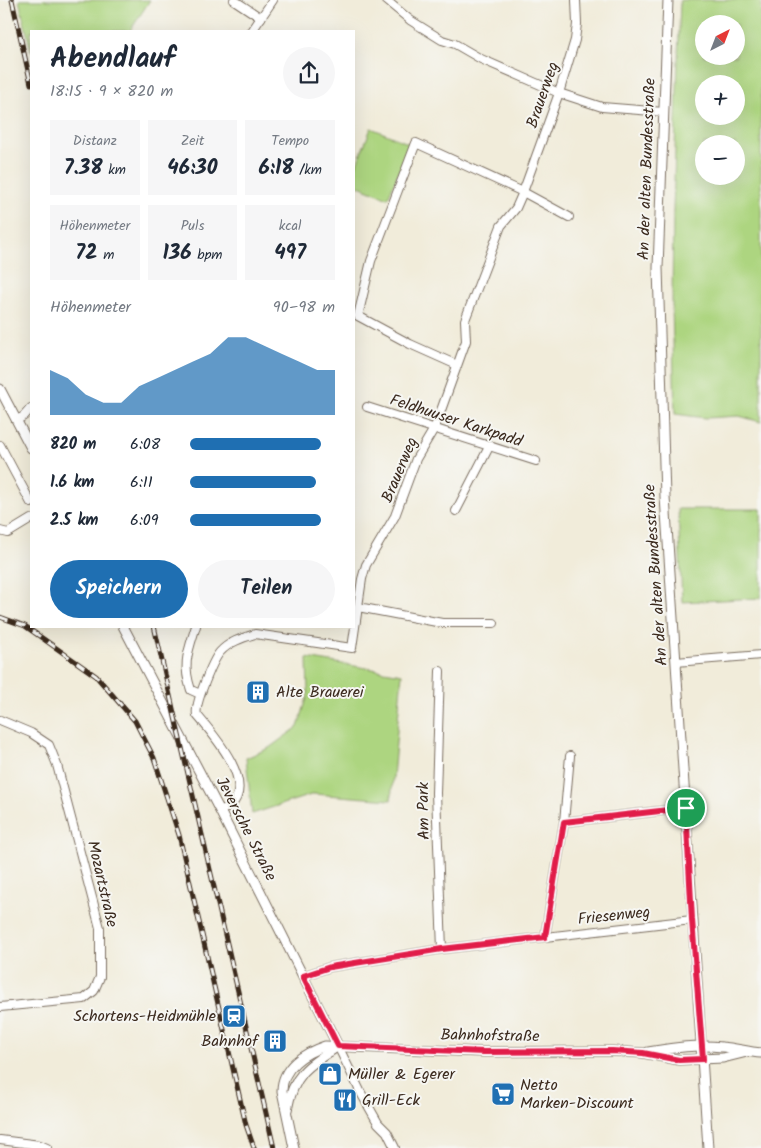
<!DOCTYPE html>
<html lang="de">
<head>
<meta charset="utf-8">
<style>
	:root { --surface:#fff; --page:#f6f6f7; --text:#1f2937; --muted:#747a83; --accent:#1f6fb2 }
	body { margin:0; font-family:Kalam,sans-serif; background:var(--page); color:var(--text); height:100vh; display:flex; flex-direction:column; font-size:19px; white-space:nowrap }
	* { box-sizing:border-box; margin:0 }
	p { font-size:16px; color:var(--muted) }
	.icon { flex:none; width:28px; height:28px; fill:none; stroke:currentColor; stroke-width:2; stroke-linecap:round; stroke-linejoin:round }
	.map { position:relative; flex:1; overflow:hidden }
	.drawer { position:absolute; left:30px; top:30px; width:325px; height:598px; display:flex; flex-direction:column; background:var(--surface); border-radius:0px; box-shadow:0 5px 20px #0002 }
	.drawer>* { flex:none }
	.needle { width:32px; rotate:42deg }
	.tools { position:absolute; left:695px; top:15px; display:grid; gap:10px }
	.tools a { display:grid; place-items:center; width:50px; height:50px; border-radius:50%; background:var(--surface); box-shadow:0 5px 20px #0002; font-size:25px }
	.pin { position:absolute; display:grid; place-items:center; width:42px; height:42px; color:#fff; margin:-21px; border:2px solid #fff; border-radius:50%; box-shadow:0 1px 5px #0007 }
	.round { display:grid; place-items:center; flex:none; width:52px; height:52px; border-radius:26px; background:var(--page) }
	.headline { display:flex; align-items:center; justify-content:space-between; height:85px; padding:0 20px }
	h1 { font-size:28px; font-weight:700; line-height:38px }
	.metrics { display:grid; grid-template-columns:repeat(3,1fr); gap:8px; height:85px; padding:5px 20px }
	.metrics div { display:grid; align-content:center; border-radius:0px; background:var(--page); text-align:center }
	.metrics b { font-size:21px; font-weight:700 }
	.metrics small { font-size:14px; font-weight:400 }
	.metrics p { font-size:14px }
	.chart { height:140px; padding:10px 20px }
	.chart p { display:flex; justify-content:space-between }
	.chart svg { width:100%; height:90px; margin-top:5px; fill:var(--accent); opacity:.7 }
	.cta { display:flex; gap:10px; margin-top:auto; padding:10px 20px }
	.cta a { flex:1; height:58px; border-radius:30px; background:var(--accent); color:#fff; font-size:20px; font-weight:700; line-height:58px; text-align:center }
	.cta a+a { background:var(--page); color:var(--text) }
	ul { padding:0 20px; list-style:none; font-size:16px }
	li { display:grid; grid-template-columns:80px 60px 1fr; align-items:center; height:38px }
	li i { height:12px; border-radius:6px; background:var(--accent) }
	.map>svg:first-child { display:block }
	.green { fill:#add580; stroke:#74804f; fill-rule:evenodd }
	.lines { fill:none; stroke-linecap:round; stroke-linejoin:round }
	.minor-casing { stroke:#7b6e60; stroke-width:10 }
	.tertiary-casing { stroke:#7b6e60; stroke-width:11 }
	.minor { stroke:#fff; stroke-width:8 }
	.tertiary { stroke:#fff; stroke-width:9 }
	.rail-casing { stroke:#3b2a1e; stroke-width:5 }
	.rail { stroke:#f6f6f2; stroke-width:3; stroke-dasharray:9; stroke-linecap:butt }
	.route-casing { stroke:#fff; stroke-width:10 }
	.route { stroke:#e11d48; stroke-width:6 }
	.labels { text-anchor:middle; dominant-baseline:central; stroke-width:4; stroke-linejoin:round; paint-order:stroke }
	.street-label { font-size:16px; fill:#3b2a1e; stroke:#f6f6f2 }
	.poi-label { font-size:16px; fill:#3b2a1e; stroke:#f6f6f2; text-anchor:start }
</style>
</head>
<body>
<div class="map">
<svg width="761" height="1148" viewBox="0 0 761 1148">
	<rect width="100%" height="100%" fill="#f6f6f2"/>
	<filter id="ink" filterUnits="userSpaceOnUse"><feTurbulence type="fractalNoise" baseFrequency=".02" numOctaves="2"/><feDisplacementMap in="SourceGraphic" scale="10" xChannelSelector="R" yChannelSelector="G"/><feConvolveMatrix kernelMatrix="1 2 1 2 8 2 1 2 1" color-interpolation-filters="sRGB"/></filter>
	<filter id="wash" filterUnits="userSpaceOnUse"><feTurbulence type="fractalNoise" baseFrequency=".0096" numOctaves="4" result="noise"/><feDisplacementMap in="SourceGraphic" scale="20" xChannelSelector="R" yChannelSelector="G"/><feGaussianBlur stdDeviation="1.12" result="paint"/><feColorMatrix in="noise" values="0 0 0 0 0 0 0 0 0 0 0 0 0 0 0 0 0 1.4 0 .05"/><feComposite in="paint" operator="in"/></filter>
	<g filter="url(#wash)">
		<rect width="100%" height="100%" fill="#f1ecda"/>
		<!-- green -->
		<g class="green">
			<polygon points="19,0 150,0 130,31 31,31 31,51"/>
			<path d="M680,0h81v422l-22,-6 -33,2 -31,-4 -3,-109 1,-94zM704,24h32v32h-32zM704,84h32v32h-32zM704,144h32v32h-32z"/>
			<polygon points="371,128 410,144 388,198 354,184 354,171"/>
			<polygon points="678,509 761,509 761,598 682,602"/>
			<polygon points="307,658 402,674 391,800 314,794 252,814 246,758 269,748 298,727 308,695"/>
		</g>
	</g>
	<g filter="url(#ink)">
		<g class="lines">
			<!-- minor casing -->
			<g class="minor-casing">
				<g id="minor">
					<polyline points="234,0 261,18"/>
					<polyline points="386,0 410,20 442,40 455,44 481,59 559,93 602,107 664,112"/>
					<polyline points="252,31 273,0"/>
					<polyline points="457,365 410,344 358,316 371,261 416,143 523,192 569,217"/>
					<polyline points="367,407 536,461"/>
					<polyline points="17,420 24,416 31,408"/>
					<polyline points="0,445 31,503"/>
					<polyline points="456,511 490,445"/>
					<polyline points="0,531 8,533 31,519"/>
					<polyline points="358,607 442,623 494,623"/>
					<path d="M196,626c-8,26 -14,38 -5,64l9,4"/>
					<polyline points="676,662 761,655"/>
					<polyline points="440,671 436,793 442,949"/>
					<polyline points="0,720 31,733 49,745 57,765 100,928 100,977 94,991 84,999 0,1007"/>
					<path d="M220,811c3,-2 8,-3 11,-6 25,-23 -19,-72 -34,-90 -3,-10 16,-55 23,-63 9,-10 22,-14 35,-18l97,14 10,-69 4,-14 29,-49 21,-57 19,-32 31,-86 -1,-21 36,-94 15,-18 7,-16 36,-99 16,-53 2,-16 -1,-24"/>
					<polyline points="564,822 686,808"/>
					<polyline points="545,937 564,822 570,756"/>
					<polyline points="303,976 330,967 442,949 692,920"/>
					<polyline points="338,1046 361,1093 378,1123 387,1132 395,1148"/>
					<polyline points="0,1140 40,1145 47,1148"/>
				</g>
			</g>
			<!-- tertiary casing -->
			<g class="tertiary-casing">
				<g id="tertiary">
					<polyline points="668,0 658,268 665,497 708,1148"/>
					<polyline points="0,389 31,448"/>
					<polyline points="123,626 220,811 338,1046"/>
					<path d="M648,1052c25,-4 49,-8 74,-5 14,1 25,5 39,6"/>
					<path d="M287,1110c6,-35 21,-45 50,-63"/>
					<path d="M294,1148l-12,-57c0,-24 22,-38 43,-45l159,6 128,-1 31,2 36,7 44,-2 24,-6"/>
				</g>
			</g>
			<!-- minor -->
			<use href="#minor" class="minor"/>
			<!-- tertiary -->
			<use href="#tertiary" class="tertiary"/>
			<!-- rail casing -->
			<g class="rail-casing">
				<g id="rail">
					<polyline points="12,0 31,84"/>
					<polyline points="0,617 25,626 96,676 135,721 154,758 179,835 246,1125 254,1148"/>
					<polyline points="154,626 274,1148"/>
				</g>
			</g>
			<!-- rail -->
			<use href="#rail" class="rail"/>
		</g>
	</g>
	<g class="lines" filter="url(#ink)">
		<!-- route casing -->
		<g class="route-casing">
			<polygon id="route" points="686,808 692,920 703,1059 679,1060 643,1053 612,1051 484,1052 338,1046 303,976 330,967 442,949 545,937 564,822"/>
		</g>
		<!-- route -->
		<use href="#route" class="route"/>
	</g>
	<!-- icons -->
	<defs>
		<g id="building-square" transform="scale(1.25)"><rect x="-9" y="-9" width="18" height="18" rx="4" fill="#1f6fb2" stroke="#f6f6f2"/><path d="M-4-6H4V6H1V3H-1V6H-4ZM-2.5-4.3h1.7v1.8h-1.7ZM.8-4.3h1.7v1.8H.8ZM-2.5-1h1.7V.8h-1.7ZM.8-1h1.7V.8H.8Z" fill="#fff"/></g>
		<g id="station-square" transform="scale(1.25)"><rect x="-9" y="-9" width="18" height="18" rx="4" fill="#1f6fb2" stroke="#f6f6f2"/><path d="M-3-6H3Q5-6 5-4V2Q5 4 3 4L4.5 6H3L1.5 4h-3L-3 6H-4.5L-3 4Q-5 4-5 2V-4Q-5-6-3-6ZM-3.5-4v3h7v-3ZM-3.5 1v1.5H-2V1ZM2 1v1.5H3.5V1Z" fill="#fff"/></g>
		<g id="shop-square" transform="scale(1.25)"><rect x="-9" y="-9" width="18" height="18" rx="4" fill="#1f6fb2" stroke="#f6f6f2"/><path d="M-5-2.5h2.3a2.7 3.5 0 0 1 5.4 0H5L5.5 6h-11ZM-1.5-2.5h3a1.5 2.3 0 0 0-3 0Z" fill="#fff"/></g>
		<g id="supermarket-square" transform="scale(1.25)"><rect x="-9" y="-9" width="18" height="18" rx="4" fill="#1f6fb2" stroke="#f6f6f2"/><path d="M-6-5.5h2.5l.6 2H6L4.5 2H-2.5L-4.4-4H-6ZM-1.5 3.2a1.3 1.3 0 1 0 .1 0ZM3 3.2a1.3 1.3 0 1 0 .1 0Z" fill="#fff"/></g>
		<g id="restaurant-square" transform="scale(1.25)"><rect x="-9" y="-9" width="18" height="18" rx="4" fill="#1f6fb2" stroke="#f6f6f2"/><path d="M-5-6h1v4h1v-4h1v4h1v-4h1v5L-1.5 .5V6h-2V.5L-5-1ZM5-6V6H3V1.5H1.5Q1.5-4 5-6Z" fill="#fff"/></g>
	</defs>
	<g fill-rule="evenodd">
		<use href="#building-square" x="258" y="692"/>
		<use href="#station-square" x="234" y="1016"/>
		<use href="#building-square" x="275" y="1041"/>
		<use href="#shop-square" x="330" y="1074"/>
		<use href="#supermarket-square" x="503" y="1094"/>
		<use href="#restaurant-square" x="345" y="1100"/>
	</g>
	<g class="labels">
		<!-- street labels -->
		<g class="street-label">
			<text transform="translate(543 95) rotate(-71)">Brauerweg</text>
			<text transform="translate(647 169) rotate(-88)">An der alten Bundesstraße</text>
			<text transform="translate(456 421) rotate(18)">Feldhuuser Karkpadd</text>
			<text transform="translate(400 470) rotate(-67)">Brauerweg</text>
			<text transform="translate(656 575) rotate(-94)">An der alten Bundesstraße</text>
			<text transform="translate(424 811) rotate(-91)">Am Park</text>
			<text transform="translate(246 829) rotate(63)">Jeversche Straße</text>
			<text transform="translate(102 884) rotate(77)">Mozartstraße</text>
			<text transform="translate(614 916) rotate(-6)">Friesenweg</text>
			<text transform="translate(490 1036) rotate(1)">Bahnhofstraße</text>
		</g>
		<!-- poi labels -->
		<g class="poi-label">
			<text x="276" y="692">Alte Brauerei</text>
			<text x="216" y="1016" text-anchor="end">Schortens-Heidmühle</text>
			<text x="258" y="1041" text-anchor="end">Bahnhof</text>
			<text x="348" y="1074">Müller &amp; Egerer</text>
			<text x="520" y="1085">Netto<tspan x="520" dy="18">Marken-Discount</tspan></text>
			<text x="362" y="1100">Grill-Eck</text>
		</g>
	</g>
</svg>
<div class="tools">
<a><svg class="needle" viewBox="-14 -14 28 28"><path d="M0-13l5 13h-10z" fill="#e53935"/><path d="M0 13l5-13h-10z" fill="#747a83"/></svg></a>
<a>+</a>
<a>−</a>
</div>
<div class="pin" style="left:686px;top:808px;background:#1e9e55"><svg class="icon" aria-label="arrive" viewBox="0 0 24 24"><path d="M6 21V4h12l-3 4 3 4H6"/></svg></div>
<section class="drawer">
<div class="headline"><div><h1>Abendlauf</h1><p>18:15 · 9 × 820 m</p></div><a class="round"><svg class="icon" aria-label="share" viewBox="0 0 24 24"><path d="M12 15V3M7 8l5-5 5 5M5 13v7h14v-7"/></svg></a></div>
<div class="metrics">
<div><p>Distanz</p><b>7.38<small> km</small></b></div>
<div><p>Zeit</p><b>46:30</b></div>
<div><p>Tempo</p><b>6:18<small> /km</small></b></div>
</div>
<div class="metrics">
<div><p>Höhenmeter</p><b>72<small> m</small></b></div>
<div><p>Puls</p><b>136<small> bpm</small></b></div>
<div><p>kcal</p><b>497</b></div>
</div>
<div class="chart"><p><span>Höhenmeter</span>90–98 m</p>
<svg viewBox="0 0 160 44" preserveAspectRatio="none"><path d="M0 44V22L10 26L20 34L30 38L40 38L50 30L60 26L70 22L80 18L90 14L100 6L110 6L120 10L130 14L140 18L150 22L160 22V44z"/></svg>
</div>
<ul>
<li><b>820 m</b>6:08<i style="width:90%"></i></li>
<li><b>1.6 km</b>6:11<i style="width:87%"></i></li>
<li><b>2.5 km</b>6:09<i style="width:90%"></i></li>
</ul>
<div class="cta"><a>Speichern</a><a>Teilen</a></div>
</section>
</div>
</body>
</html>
